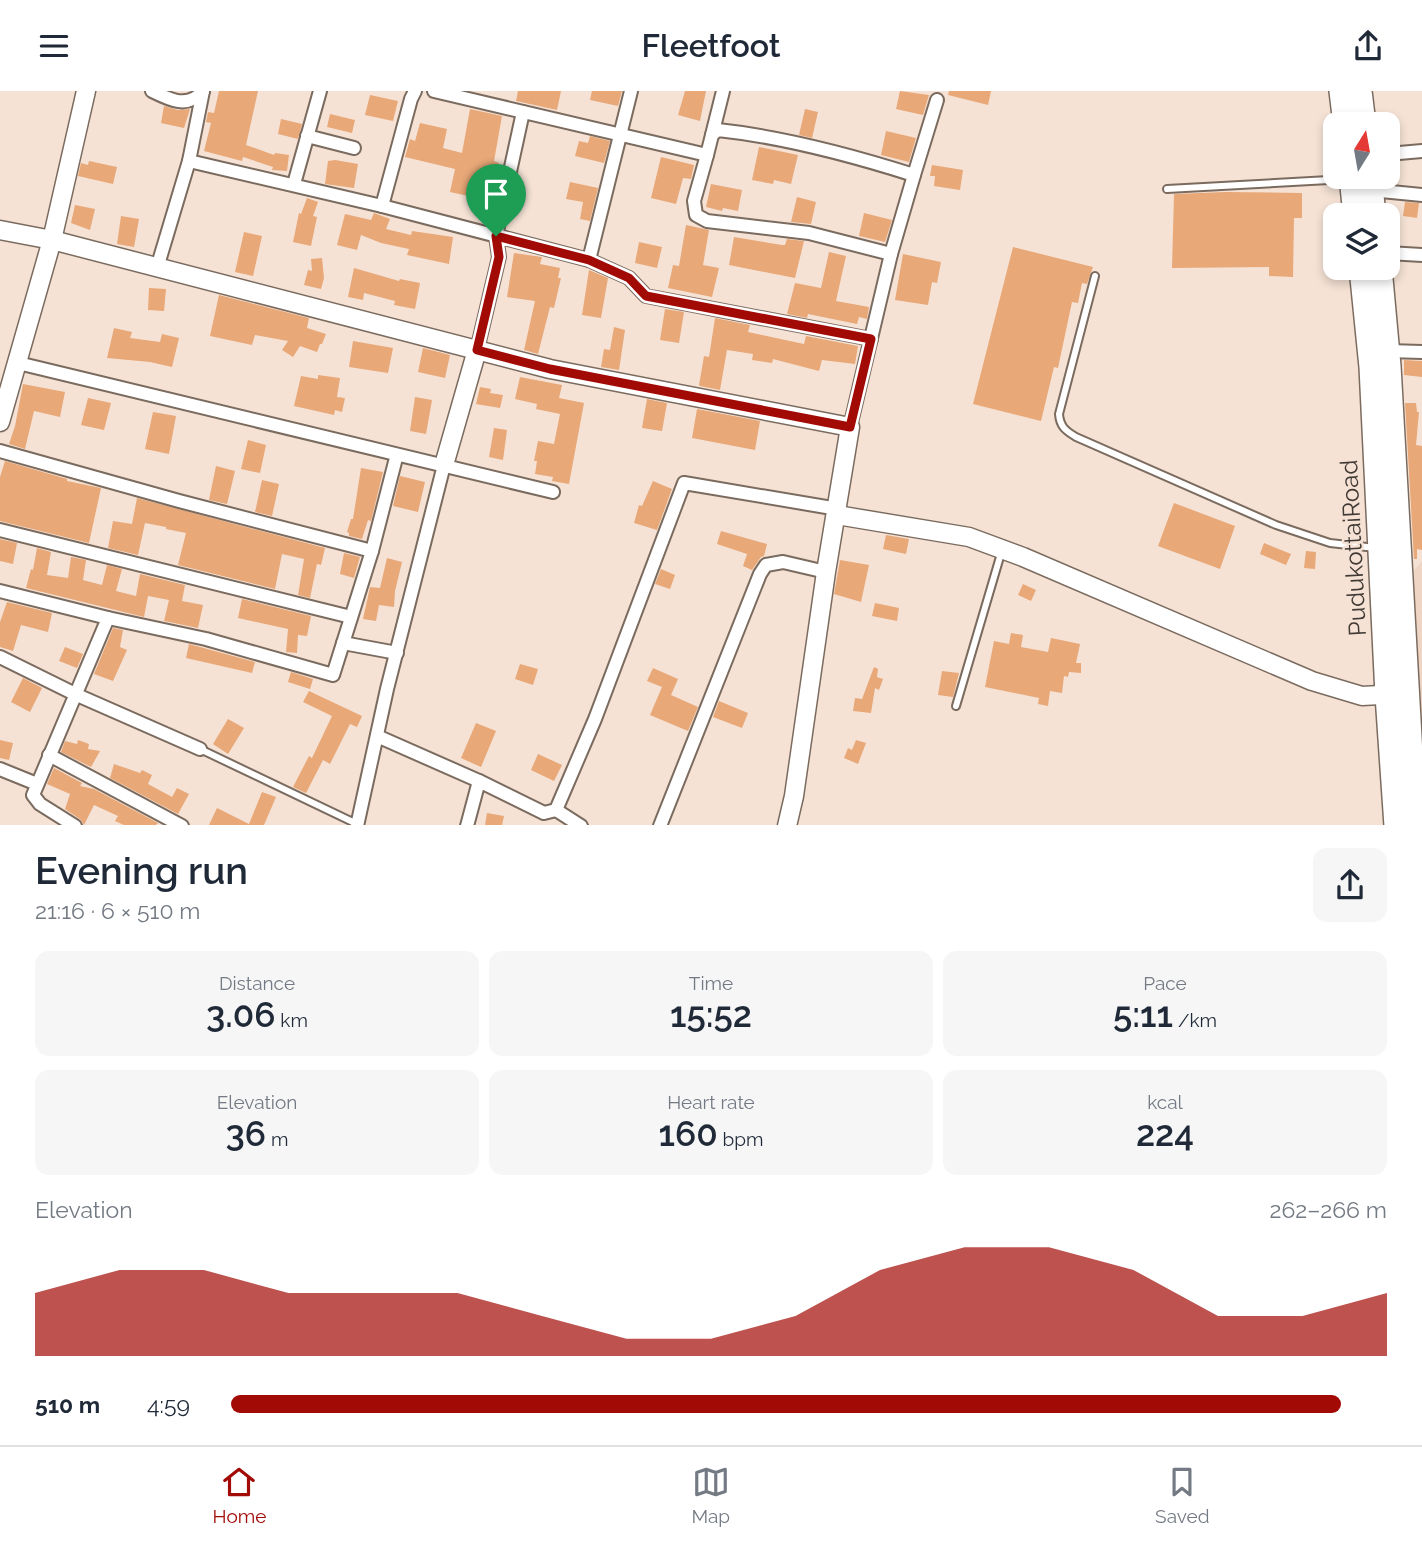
<!DOCTYPE html>
<html lang="en">
<head>
<meta charset="utf-8">
<style>
	:root { --surface:#fff; --page:#f6f6f7; --text:#1f2937; --muted:#747a83; --line:#e0e1e3; --accent:#a20a06 }
	body { margin:0; font-family:Raleway,sans-serif; background:var(--page); color:var(--text); height:100vh; display:flex; flex-direction:column; font-size:26px; white-space:nowrap }
	* { box-sizing:border-box; margin:0 }
	p { font-size:23px; color:var(--muted) }
	.icon { flex:none; width:38px; height:38px; fill:none; stroke:currentColor; stroke-width:2; stroke-linecap:round; stroke-linejoin:round }
	.map { position:relative; height:734px; overflow:hidden }
	.side { display:flex; flex-direction:column; background:var(--surface); flex:1 }
	.side>* { flex:none }
	.needle { width:46px; rotate:11deg }
	.buttons { position:absolute; left:1323px; top:21px; display:grid; gap:14px }
	.buttons a { display:grid; place-items:center; width:77px; height:77px; border-radius:14px; background:var(--surface); box-shadow:0 4px 10px #0003; font-size:35px }
	.pin { position:absolute; display:grid; place-items:center; width:60px; height:60px; color:#fff; margin:-72px -30px; border-radius:50% 50% 50% 0; rotate:-45deg; box-shadow:0 0 7px #0007 }
	.pin .icon { rotate:45deg }
	.round { display:grid; place-items:center; flex:none; width:74px; height:74px; border-radius:14px; background:var(--page) }
	.overview { display:flex; align-items:center; justify-content:space-between; height:119px; padding:0 35px }
	h1 { font-size:38px; font-weight:600; line-height:52px }
	.metrics { display:grid; grid-template-columns:repeat(3,1fr); gap:10px; height:119px; padding:7px 35px }
	.metrics div { display:grid; align-content:center; border-radius:14px; background:var(--page); text-align:center }
	.metrics b { font-size:35px; font-weight:600 }
	.metrics small { font-size:19px; font-weight:400 }
	.metrics p { font-size:19px }
	.chart { height:196px; padding:14px 35px }
	.chart p { display:flex; justify-content:space-between }
	.chart svg { width:100%; height:126px; margin-top:7px; fill:var(--accent); opacity:.7 }
	ul { padding:0 35px; list-style:none; font-size:23px }
	li { display:grid; grid-template-columns:112px 84px 1fr; align-items:center; height:52px }
	li i { height:18px; border-radius:9px; background:var(--accent) }
	header { display:flex; justify-content:space-between; align-items:center; height:91px; padding:0 35px; background:var(--surface); font-size:32px; font-weight:600 }
	.dock { display:flex; justify-content:space-around; align-items:center; height:98px; border-top:2px solid var(--line); background:var(--surface); font-size:19px; color:var(--muted) }
	.dock a { display:grid; justify-items:center; gap:4px }
	.dock .active { color:var(--accent) }
	.map>svg:first-child { display:block }
	.built { fill:#efd6c4 }
	.building { fill:#e8a878 }
	.lines { fill:none; stroke-linecap:round; stroke-linejoin:round }
	.lane-casing { stroke:#7b6b5f; stroke-width:10 }
	.street-casing { stroke:#7b6b5f; stroke-width:16 }
	.secondary-casing { stroke:#7b6b5f; stroke-width:21 }
	.highway-casing { stroke:#7b6b5f; stroke-width:26 }
	.lane { stroke:#fff; stroke-width:6 }
	.street { stroke:#fff; stroke-width:12 }
	.secondary { stroke:#fff; stroke-width:18 }
	.highway { stroke:#fff; stroke-width:23 }
	.route-casing { stroke:#fff; stroke-width:14 }
	.route { stroke:#a20a06; stroke-width:9 }
	.labels { text-anchor:middle; dominant-baseline:central; stroke-width:5; stroke-linejoin:round; paint-order:stroke }
	.street-label { font-size:24px; fill:#413a35; stroke:#f5e2d5 }
</style>
</head>
<body>
<header><svg class="icon" aria-label="menu" viewBox="0 0 24 24"><path d="M4 6h16M4 12h16M4 18h16"/></svg>Fleetfoot<svg class="icon" aria-label="share" viewBox="0 0 24 24"><path d="M12 15V3M7 8l5-5 5 5M5 13v7h14v-7"/></svg></header>
<div class="map">
<svg width="1422" height="735" viewBox="0 0 1422 735">
	<rect width="100%" height="100%" fill="#f5e2d5"/>
	<!-- built -->
	<polygon class="built" points="1422,470 1422,729 1407,488"/>
	<!-- building -->
	<g class="building">
		<polygon points="219,0 258,0 246,54 274,64 275,62 289,64 287,80 272,79 273,76 243,66 242,70 204,60 211,32 206,31 208,21 214,22"/>
		<polygon points="518,0 561,0 557,19 516,10"/>
		<polygon points="592,0 622,0 618,15 590,9"/>
		<polygon points="685,0 706,0 700,30 678,24"/>
		<polygon points="900,0 929,4 923,24 896,18"/>
		<polygon points="949,0 991,0 988,14 948,4"/>
		<polygon points="370,4 398,10 393,30 365,24"/>
		<polygon points="164,15 178,19 190,18 184,37 161,32"/>
		<polygon points="470,18 502,25 494,70 499,72 491,110 450,101 455,78 405,66 410,48 415,50 420,32 447,38 443,57 462,62"/>
		<polygon points="805,18 818,21 812,47 799,44"/>
		<polygon points="330,23 355,29 352,42 327,36"/>
		<polygon points="281,28 302,33 298,48 278,43"/>
		<polygon points="886,40 916,47 909,71 881,64"/>
		<polygon points="590,45 610,50 604,72 575,65 579,50 588,52"/>
		<polygon points="759,56 798,64 791,93 774,89 773,93 752,89"/>
		<polygon points="661,66 694,74 691,88 683,87 676,113 651,107"/>
		<polygon points="335,69 358,73 354,97 325,93 328,70"/>
		<polygon points="89,70 117,76 113,93 78,85 81,72 88,74"/>
		<polygon points="932,74 963,79 960,99 934,95 935,85 930,85"/>
		<polygon points="570,91 598,97 590,130 580,128 583,111 566,108"/>
		<polygon points="711,93 742,99 738,120 723,117 722,120 706,116"/>
		<polygon points="1225,101 1302,102 1302,127 1294,127 1293,186 1269,185 1269,176 1172,177 1174,103"/>
		<polygon points="797,106 816,111 811,133 791,131"/>
		<polygon points="307,107 318,111 313,125 317,126 311,155 293,151 299,122 301,123"/>
		<polygon points="1405,111 1419,112 1417,127 1403,125"/>
		<polygon points="75,114 95,118 90,139 71,132"/>
		<polygon points="374,122 390,128 386,138 411,144 412,140 453,146 449,173 407,164 409,158 381,152 361,144 357,159 337,154 345,123 371,129"/>
		<polygon points="864,122 892,129 885,151 859,145"/>
		<polygon points="121,125 139,128 134,156 117,153"/>
		<polygon points="686,134 709,139 703,174 719,177 712,206 668,197 673,174 679,175"/>
		<polygon points="244,141 262,145 253,185 235,181"/>
		<polygon points="734,146 782,154 785,154 787,148 804,150 795,187 729,174"/>
		<polygon points="639,151 662,156 657,177 635,172"/>
		<polygon points="1013,156 1093,176 1087,193 1082,192 1078,212 1072,211 1058,277 1054,276 1041,330 973,313"/>
		<polygon points="829,161 846,165 836,210 869,216 867,228 859,226 857,233 808,223 807,227 787,223 795,192 821,197"/>
		<polygon points="514,162 542,166 540,173 560,177 558,187 561,187 554,217 550,216 538,263 524,259 535,210 507,206"/>
		<polygon points="903,163 941,171 937,192 932,191 928,214 895,209"/>
		<polygon points="322,167 324,187 321,198 304,194 308,179 312,180 311,168"/>
		<polygon points="354,177 399,190 400,188 420,192 415,218 394,214 395,210 364,202 363,209 348,206"/>
		<polygon points="589,179 608,187 601,227 582,224"/>
		<polygon points="149,197 166,198 164,220 148,219"/>
		<polygon points="219,204 309,227 307,237 326,243 322,253 320,253 317,261 300,255 293,266 282,259 288,250 255,244 252,254 210,245"/>
		<polygon points="665,218 684,221 679,252 660,249"/>
		<polygon points="715,227 750,234 748,241 804,253 806,245 858,255 855,273 822,269 819,280 773,268 772,272 752,269 753,263 727,259 720,299 700,295 699,294 704,265 709,266"/>
		<polygon points="614,236 625,239 619,279 601,276 604,258 610,259"/>
		<polygon points="114,237 132,241 130,247 160,251 162,243 179,247 172,276 150,271 107,267"/>
		<polygon points="353,250 393,257 388,282 349,276"/>
		<polygon points="423,257 450,264 445,287 418,281"/>
		<polygon points="1404,269 1422,270 1422,286 1404,284"/>
		<polygon points="318,284 340,287 337,306 345,307 342,321 335,319 334,324 294,315 301,285 318,288"/>
		<polygon points="520,286 562,294 559,307 584,312 569,393 552,390 553,386 535,383 537,370 534,370 538,350 554,353 560,323 536,318 537,313 515,308"/>
		<polygon points="23,293 65,301 60,326 34,320 25,358 9,353 15,335"/>
		<polygon points="480,296 491,298 490,302 503,304 500,317 476,313"/>
		<polygon points="415,306 432,309 426,343 410,340"/>
		<polygon points="88,307 111,312 104,339 81,334"/>
		<polygon points="647,308 667,312 662,340 642,337"/>
		<polygon points="1405,312 1416,312 1417,321 1419,321 1416,354 1422,355 1422,459 1417,458 1417,468 1414,468"/>
		<polygon points="697,318 760,330 755,359 692,347"/>
		<polygon points="153,321 176,325 169,363 145,358"/>
		<polygon points="494,337 507,339 503,369 489,366"/>
		<polygon points="248,349 266,354 260,382 241,378"/>
		<polygon points="5,370 67,388 67,390 101,397 89,452 0,430 0,386"/>
		<polygon points="216,375 235,380 227,413 209,409"/>
		<polygon points="361,377 383,381 371,430 368,429 362,448 349,445 349,442 347,441 351,428 353,428"/>
		<polygon points="400,385 425,391 418,421 393,415"/>
		<polygon points="262,389 279,393 272,425 255,421"/>
		<polygon points="653,390 672,398 657,439 634,432 639,414 642,415"/>
		<polygon points="137,407 325,457 321,474 317,473 310,507 298,504 304,468 282,463 275,498 178,474 186,442 166,438 166,436 145,432 138,464 108,457 113,430 132,433"/>
		<polygon points="1174,412 1235,435 1220,478 1158,455"/>
		<polygon points="721,440 767,453 764,465 761,466 752,479 743,475 747,463 717,453"/>
		<polygon points="886,444 909,448 906,463 883,458"/>
		<polygon points="0,448 17,452 13,473 0,470"/>
		<polygon points="1264,452 1291,463 1286,474 1260,463"/>
		<polygon points="37,457 51,461 47,484 68,487 71,466 86,469 83,489 102,494 107,474 122,478 116,500 136,505 140,483 185,494 182,510 203,514 198,537 164,530 169,509 148,505 144,526 26,497 31,478 33,479"/>
		<polygon points="1306,460 1316,461 1315,478 1304,477"/>
		<polygon points="344,462 360,466 354,487 340,483"/>
		<polygon points="387,467 402,471 395,500 394,516 379,514 376,530 363,528 370,496 380,497"/>
		<polygon points="840,469 869,474 861,511 834,503"/>
		<polygon points="661,478 675,484 670,498 655,493"/>
		<polygon points="1023,493 1036,499 1031,510 1018,504"/>
		<polygon points="242,508 311,525 307,545 298,544 297,562 286,561 288,538 238,527"/>
		<polygon points="7,511 52,522 48,541 21,534 13,560 0,556 0,531"/>
		<polygon points="875,512 899,517 897,530 872,525"/>
		<polygon points="113,537 123,539 120,556 127,559 113,590 94,583"/>
		<polygon points="1011,542 1023,544 1021,556 1048,561 1051,547 1080,553 1076,572 1081,572 1081,582 1069,581 1068,586 1064,585 1062,602 1050,600 1048,615 1038,613 1039,607 985,596 994,550 1009,553"/>
		<polygon points="189,553 255,571 252,582 186,567"/>
		<polygon points="65,556 83,563 77,577 59,570"/>
		<polygon points="520,573 538,578 533,594 515,588"/>
		<polygon points="874,576 878,578 877,586 883,588 879,599 875,597 871,622 853,620 855,607 862,608"/>
		<polygon points="653,577 678,588 671,604 698,616 688,640 650,624 662,596 647,590"/>
		<polygon points="942,580 959,582 953,606 938,604"/>
		<polygon points="291,581 313,588 310,598 288,591"/>
		<polygon points="23,587 42,597 30,621 11,611"/>
		<polygon points="309,600 362,625 357,636 350,633 330,673 323,669 306,702 293,696 309,665 312,667 332,625 303,611"/>
		<polygon points="719,610 748,622 742,637 713,626"/>
		<polygon points="228,628 244,637 228,663 213,653"/>
		<polygon points="476,632 496,640 481,676 461,667"/>
		<polygon points="0,649 13,652 9,669 0,667"/>
		<polygon points="78,649 89,653 88,658 100,660 91,676 61,661 65,650 77,653"/>
		<polygon points="856,649 866,652 858,673 844,667 848,657 852,659"/>
		<polygon points="538,663 562,674 554,690 531,679"/>
		<polygon points="114,673 140,682 142,679 152,684 148,693 172,706 177,697 189,703 178,723 110,687"/>
		<polygon points="54,677 82,692 80,695 94,698 158,732 156,734 124,734 115,730 118,725 94,714 84,734 80,728 65,718 70,703 47,693"/>
		<polygon points="262,701 276,706 264,734 209,734 217,717 249,733"/>
		<polygon points="487,722 504,725 502,734 485,734"/>
	</g>
	<g class="lines">
		<!-- lane casing -->
		<g class="lane-casing">
			<g id="lane">
				<polyline points="1167,98 1347,88"/>
				<path d="M1095,185l-36,138c1,13 7,17 17,23l200,88 54,18 46,5"/>
				<polyline points="956,615 1002,459"/>
				<polyline points="200,658 357,733"/>
			</g>
		</g>
		<!-- street casing -->
		<g class="street-casing">
			<g id="street">
				<path d="M152,0c18,9 36,18 51,0"/>
				<polyline points="434,0 707,64 694,110 696,124 707,130 809,142 891,163"/>
				<polyline points="712,44 723,0"/>
				<polyline points="307,45 354,57"/>
				<polyline points="1388,63 1422,60"/>
				<path d="M707,64l5,-20 6,-5c66,7 133,25 196,45l-23,79 -41,173"/>
				<polyline points="189,70 382,115 589,169 631,0"/>
				<polyline points="914,84 937,9"/>
				<polyline points="294,93 320,0"/>
				<polyline points="1371,99 1422,104"/>
				<polyline points="382,115 411,8 415,0"/>
				<polyline points="1388,162 1422,164"/>
				<polyline points="589,169 629,187 646,205 871,248"/>
				<polyline points="157,177 189,70 203,0"/>
				<polyline points="477,259 499,166 496,145 523,21"/>
				<polyline points="1388,260 1422,261"/>
				<polyline points="18,272 553,401"/>
				<polyline points="0,360 179,410 372,460"/>
				<polyline points="0,439 351,526"/>
				<polyline points="0,500 108,527 206,548 333,584 372,460 396,367"/>
				<polyline points="343,552 397,562"/>
				<polyline points="0,566 77,604 200,658"/>
				<polyline points="377,645 479,690 544,722 556,719 595,628 684,392 838,418"/>
				<polyline points="49,664 182,735"/>
				<polyline points="0,678 37,693"/>
				<polyline points="556,719 581,735"/>
				<polyline points="75,735 40,713 33,704 108,527"/>
				<polyline points="357,735 387,598 444,374"/>
				<polyline points="467,735 479,690"/>
				<polyline points="660,735 760,483 766,474 783,471 826,481"/>
			</g>
		</g>
		<!-- secondary casing -->
		<g class="secondary-casing">
			<g id="secondary">
				<polyline points="86,0 52,149 550,278 850,336 826,481 794,705 787,735"/>
				<polyline points="0,139 52,149 0,331"/>
				<polyline points="444,374 477,259"/>
				<polyline points="837,424 969,446 1023,466 1312,590 1362,605 1399,603"/>
			</g>
		</g>
		<!-- highway casing -->
		<g class="highway-casing">
			<g id="highway">
				<polyline points="1341,0 1345,33"/>
				<polyline points="1360,0 1364,33"/>
				<polyline points="1351,86 1355,124"/>
				<polyline points="1370,86 1374,124"/>
				<polyline points="1361,177 1371,276 1387,604 1396,735"/>
				<polyline points="1380,177 1389,275 1415,735"/>
			</g>
		</g>
		<!-- lane -->
		<use href="#lane" class="lane"/>
		<!-- street -->
		<use href="#street" class="street"/>
		<!-- secondary -->
		<use href="#secondary" class="secondary"/>
		<!-- highway -->
		<use href="#highway" class="highway"/>
	</g>
	<g class="lines">
		<!-- route casing -->
		<g class="route-casing">
			<polygon id="route" points="496,145 589,169 629,187 646,205 871,248 850,336 550,278 477,259 499,166"/>
		</g>
		<!-- route -->
		<use href="#route" class="route"/>
	</g>
	<g class="labels">
		<!-- street labels -->
		<g class="street-label">
			<text transform="translate(1353 457) rotate(-93)">PudukottaiRoad</text>
		</g>
	</g>
</svg>
<div class="buttons">
<a><svg class="needle" viewBox="-14 -14 28 28"><path d="M0-13l5 13h-10z" fill="#e53935"/><path d="M0 13l5-13h-10z" fill="#747a83"/></svg></a>
<a><svg class="icon" aria-label="layers" viewBox="0 0 24 24"><path d="M12 4l9 5-9 5-9-5zM3 14l9 5 9-5"/></svg></a>
</div>
<div class="pin" style="left:496px;top:145px;background:#1e9e55"><svg class="icon" aria-label="arrive" viewBox="0 0 24 24"><path d="M6 21V4h12l-3 4 3 4H6"/></svg></div>
</div>
<section class="side">
<div class="overview"><div><h1>Evening run</h1><p>21:16 · 6 × 510 m</p></div><a class="round"><svg class="icon" aria-label="share" viewBox="0 0 24 24"><path d="M12 15V3M7 8l5-5 5 5M5 13v7h14v-7"/></svg></a></div>
<div class="metrics">
<div><p>Distance</p><b>3.06<small> km</small></b></div>
<div><p>Time</p><b>15:52</b></div>
<div><p>Pace</p><b>5:11<small> /km</small></b></div>
</div>
<div class="metrics">
<div><p>Elevation</p><b>36<small> m</small></b></div>
<div><p>Heart rate</p><b>160<small> bpm</small></b></div>
<div><p>kcal</p><b>224</b></div>
</div>
<div class="chart"><p><span>Elevation</span>262–266 m</p>
<svg viewBox="0 0 160 44" preserveAspectRatio="none"><path d="M0 44V22L10 14L20 14L30 22L40 22L50 22L60 30L70 38L80 38L90 30L100 14L110 6L120 6L130 14L140 30L150 30L160 22V44z"/></svg>
</div>
<ul>
<li><b>510 m</b>4:59<i style="width:96%"></i></li>
</ul>
</section>
<nav class="dock">
<a class="active"><svg class="icon" aria-label="home" viewBox="0 0 24 24"><path d="M3 11l9-7 9 7M6 9v11h12V9"/></svg>Home</a>
<a><svg class="icon" aria-label="map" viewBox="0 0 24 24"><path d="M3 6l6-2 6 2 6-2v14l-6 2-6-2-6 2zM9 4v14M15 6v14"/></svg>Map</a>
<a><svg class="icon" aria-label="saved" viewBox="0 0 24 24"><path d="M7 4h10v16l-5-4-5 4z"/></svg>Saved</a>
</nav>
</body>
</html>
